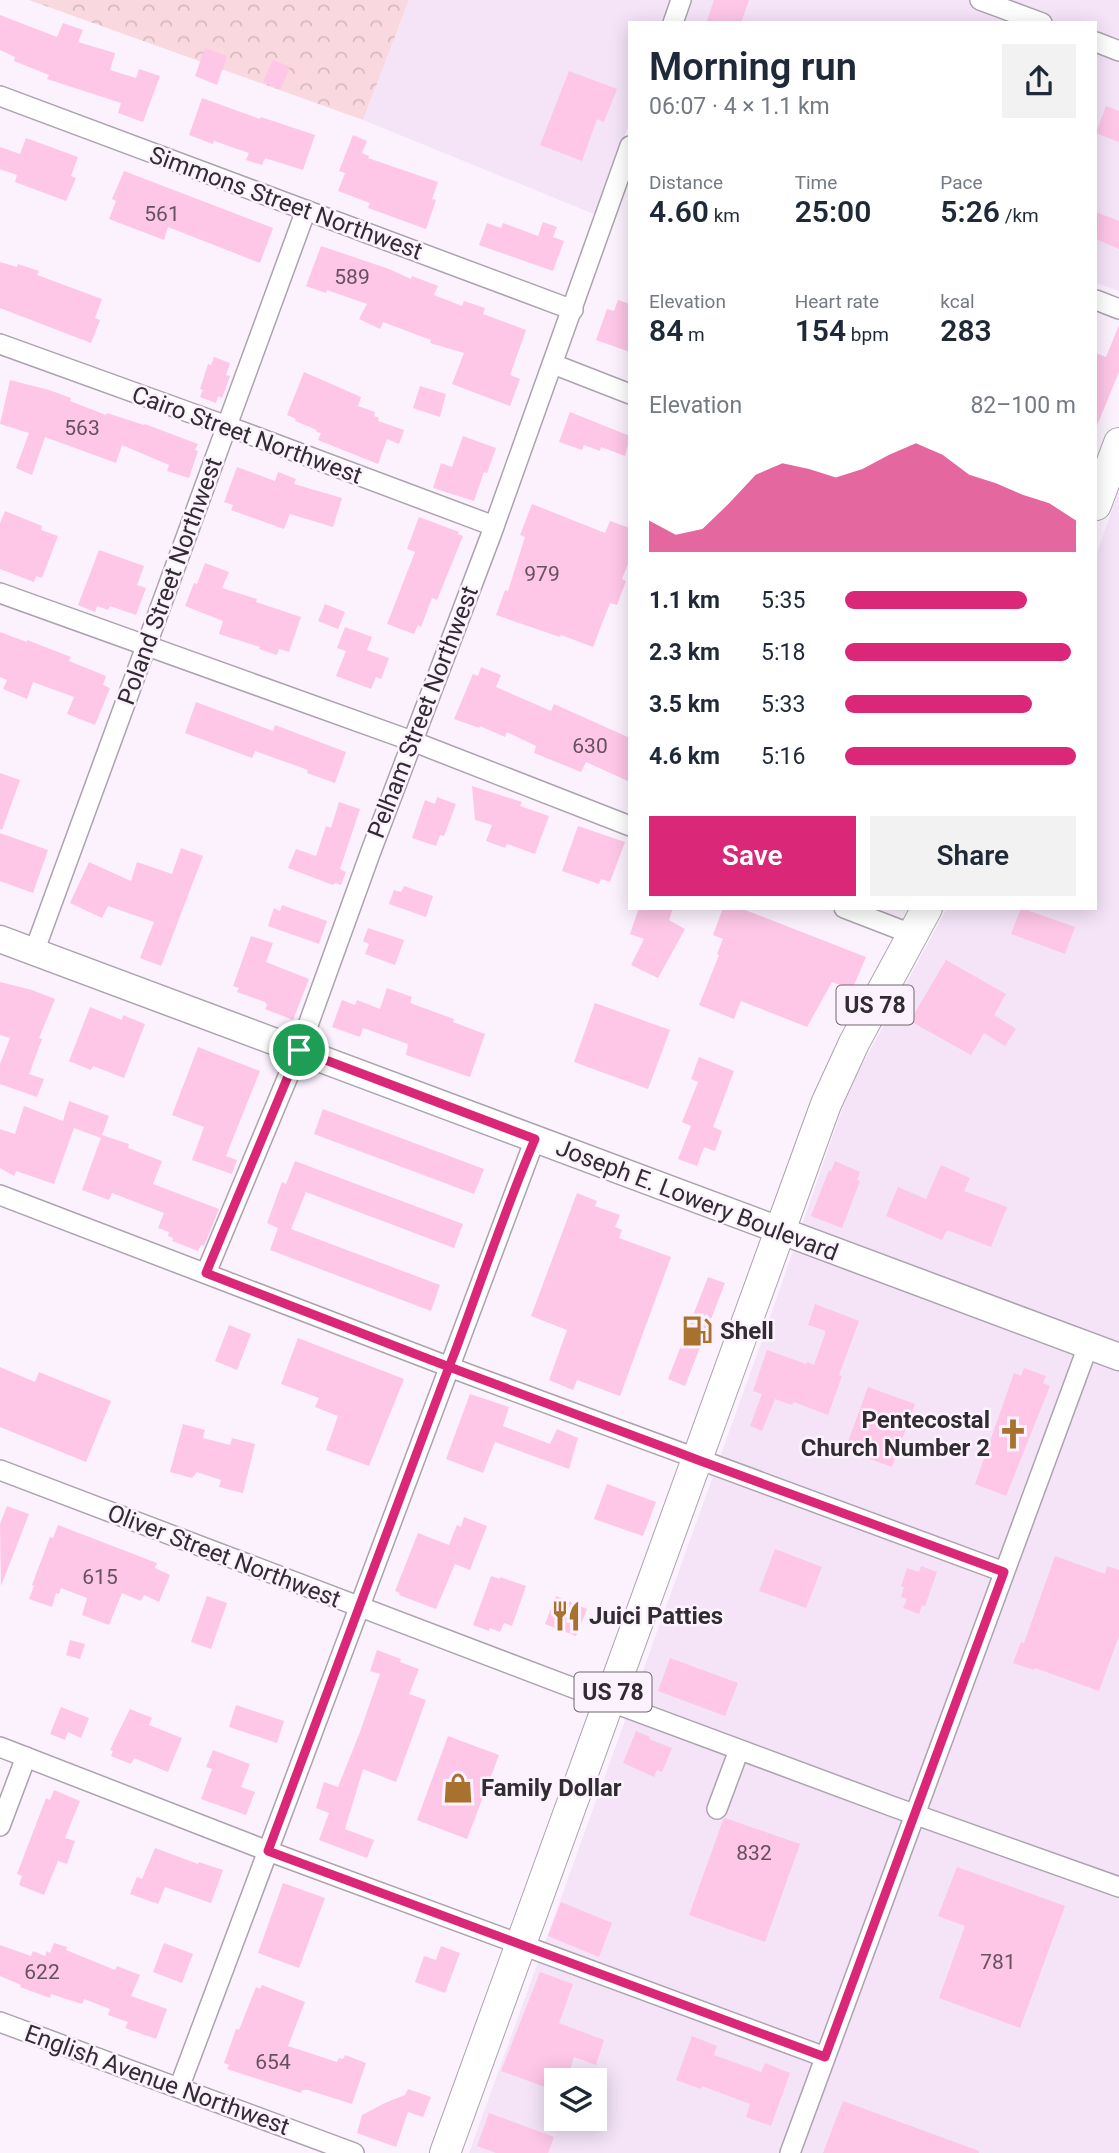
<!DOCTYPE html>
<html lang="en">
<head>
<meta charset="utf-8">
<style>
	:root { --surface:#fff; --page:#f2f2f3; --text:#1f2937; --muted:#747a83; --accent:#db2777 }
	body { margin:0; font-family:Roboto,sans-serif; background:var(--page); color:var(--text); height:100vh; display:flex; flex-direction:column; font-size:26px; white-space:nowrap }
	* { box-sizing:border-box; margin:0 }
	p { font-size:23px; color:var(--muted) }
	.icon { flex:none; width:38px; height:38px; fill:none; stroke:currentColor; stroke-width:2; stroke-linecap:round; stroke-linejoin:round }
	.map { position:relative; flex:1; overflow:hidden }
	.details { position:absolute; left:628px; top:21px; width:469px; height:889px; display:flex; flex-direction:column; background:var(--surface); border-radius:0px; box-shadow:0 4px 18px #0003 }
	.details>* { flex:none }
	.fabs { position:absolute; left:544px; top:2068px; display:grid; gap:14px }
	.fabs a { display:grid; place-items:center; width:63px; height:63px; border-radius:0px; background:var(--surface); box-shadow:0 4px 18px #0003; font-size:35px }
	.pin { position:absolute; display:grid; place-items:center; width:60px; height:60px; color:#fff; margin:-30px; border:4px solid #fff; border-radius:50%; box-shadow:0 2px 7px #0007 }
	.round { display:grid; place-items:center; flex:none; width:74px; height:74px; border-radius:0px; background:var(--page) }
	.summary { display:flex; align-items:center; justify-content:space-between; height:119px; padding:0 21px }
	h1 { font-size:38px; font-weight:600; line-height:52px }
	.figures { display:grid; grid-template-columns:repeat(3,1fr); gap:10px; height:119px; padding:7px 21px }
	.figures div { display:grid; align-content:center }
	.figures b { font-size:30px; font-weight:600 }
	.figures small { font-size:19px; font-weight:400 }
	.figures p { font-size:19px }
	.chart { height:196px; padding:14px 21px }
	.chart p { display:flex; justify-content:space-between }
	.chart svg { width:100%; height:126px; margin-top:7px; fill:var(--accent); opacity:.7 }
	.primary-button { display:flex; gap:14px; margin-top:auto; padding:14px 21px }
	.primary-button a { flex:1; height:80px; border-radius:0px; background:var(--accent); color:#fff; font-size:28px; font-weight:600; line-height:80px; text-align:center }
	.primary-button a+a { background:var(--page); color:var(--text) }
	ul { padding:0 21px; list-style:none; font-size:23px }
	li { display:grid; grid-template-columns:112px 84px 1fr; align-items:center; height:52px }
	li i { height:18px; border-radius:9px; background:var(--accent) }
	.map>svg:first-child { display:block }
	.built { fill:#f5e4f8; fill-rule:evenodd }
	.forest { fill:url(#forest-crowns) }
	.building { fill:#fec6e7 }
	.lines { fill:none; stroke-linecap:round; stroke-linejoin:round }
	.minor-casing { stroke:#ada2af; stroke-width:22 }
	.secondary-casing { stroke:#ada2af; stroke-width:29 }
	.primary-casing { stroke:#ada2af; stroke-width:32 }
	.minor { stroke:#fff; stroke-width:19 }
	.secondary { stroke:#fff; stroke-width:26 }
	.primary { stroke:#fff; stroke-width:30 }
	.route-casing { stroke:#fff; stroke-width:14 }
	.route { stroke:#db2777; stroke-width:9 }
	.labels { text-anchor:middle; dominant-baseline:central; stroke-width:5; stroke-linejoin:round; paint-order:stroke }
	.number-label { font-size:21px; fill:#64525f }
	.shield { fill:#fcf2fe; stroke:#6e676f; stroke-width:2 }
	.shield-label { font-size:23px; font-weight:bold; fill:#312c32 }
	.street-label { font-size:24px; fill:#312c32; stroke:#fcf2fe }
	.poi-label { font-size:24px; font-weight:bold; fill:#312c32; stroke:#fcf2fe; text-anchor:start }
</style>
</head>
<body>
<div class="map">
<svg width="1119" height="2153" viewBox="0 0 1119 2153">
	<defs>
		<pattern id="forest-crowns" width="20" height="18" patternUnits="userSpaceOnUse" patternTransform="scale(1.75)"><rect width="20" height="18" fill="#f9d8df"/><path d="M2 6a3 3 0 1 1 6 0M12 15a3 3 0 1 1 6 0" fill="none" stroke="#d6bac0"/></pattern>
	</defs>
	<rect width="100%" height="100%" fill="#fcf2fe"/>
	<!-- built -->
	<g class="built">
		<polygon points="409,0 1119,0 1119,291 1096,283 1096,23 630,23 630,121 596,215 363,120"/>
		<path d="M1119,491v1662h-650l291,-807 89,-257 98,-181h149v-353zM556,2081h39v38h-39z"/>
	</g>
	<!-- forest -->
	<polygon class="forest" points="29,0 409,0 363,120"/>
	<!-- building -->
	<g class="building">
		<polygon points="714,0 749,0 741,23 706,23"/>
		<polygon points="0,15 57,37 63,23 83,30 78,42 115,53 110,70 136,78 139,69 160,76 143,122 118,113 121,103 47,79 49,75 14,61 15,57 0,50"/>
		<polygon points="205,48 227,56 217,85 195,76"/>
		<polygon points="273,60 290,67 280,90 263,82"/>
		<polygon points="569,71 617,89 604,122 597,119 582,161 540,145"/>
		<polygon points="202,98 260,119 261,117 315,135 303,170 265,158 262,165 246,160 249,153 214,141 213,144 189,135"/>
		<polygon points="1106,106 1119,111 1119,142 1096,133"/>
		<polygon points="353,135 367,141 362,153 369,156 368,158 438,182 432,199 436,200 426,229 368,208 370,203 338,191 345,173 339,171"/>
		<polygon points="26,138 78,157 71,176 76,178 66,201 15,182 17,175 0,169 0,147 20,154"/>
		<polygon points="124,171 273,228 260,263 168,227 164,240 109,219 116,201 112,199"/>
		<polygon points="1096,212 1119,221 1119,249 1096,239"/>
		<polygon points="543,222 557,227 553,237 564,241 553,271 479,245 487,223 501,228 503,223 538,236"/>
		<polygon points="321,246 389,269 411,279 412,276 438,286 434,295 462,306 464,301 485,308 483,314 526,330 510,375 520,379 510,406 452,384 464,353 430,343 431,340 383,322 380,329 359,319 367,304 327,290 326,293 306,286"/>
		<polygon points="0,262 17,267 18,264 39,271 37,275 102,299 95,318 100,320 91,343 0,308"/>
		<polygon points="618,300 630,304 630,352 596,340 607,309 614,311"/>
		<polygon points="1119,325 1119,372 1096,428 1096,353 1106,357"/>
		<polygon points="214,357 230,363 226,375 230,376 222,398 218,396 216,403 200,397 203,390 200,389 208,364 211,365"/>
		<polygon points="304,372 361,397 358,406 375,412 374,416 379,418 378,421 404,430 399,444 387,439 378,464 318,440 321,433 316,432 317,430 295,421 296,419 287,415"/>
		<polygon points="10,380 49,390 71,398 70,401 106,415 107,413 144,425 145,424 198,444 195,450 198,451 189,478 167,471 169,465 122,445 116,463 45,437 32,475 16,468 29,433 0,424"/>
		<polygon points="420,386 446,394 440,417 413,408"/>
		<polygon points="570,412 630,436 625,456 601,447 600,451 584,445 582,450 559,442"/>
		<polygon points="463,436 496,448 487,473 484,472 474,501 433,488 441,463 452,467"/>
		<polygon points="237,467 275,481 278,472 296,479 294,484 342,498 333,527 290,514 284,529 231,510 233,505 224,502"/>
		<polygon points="532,504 605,533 610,521 630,528 630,559 622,579 626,581 617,605 610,603 593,647 561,635 560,637 496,615 505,590 508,591 525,537 520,535"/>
		<polygon points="5,511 42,526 41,530 58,536 42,578 36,576 34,582 0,569 0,523"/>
		<polygon points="419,517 459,532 458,534 463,536 437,600 432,598 421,627 418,625 414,634 387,624 415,552 407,549"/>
		<polygon points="99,550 144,566 137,585 146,588 136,615 110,606 108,610 97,606 95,612 78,605"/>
		<polygon points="205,563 229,572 222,588 257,599 256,602 301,617 289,652 279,649 277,655 259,649 260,647 219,634 223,621 185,606 194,583 197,584"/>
		<polygon points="325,604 345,612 338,629 318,621"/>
		<polygon points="345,627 372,637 367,650 389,658 381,679 376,677 371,689 336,676 346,651 337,648"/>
		<polygon points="0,632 27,642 27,640 71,657 69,661 106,676 103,685 110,688 95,725 67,714 74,697 33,682 27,699 3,689 7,680 0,677"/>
		<polygon points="481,667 501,675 496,687 551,711 554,704 630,738 630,782 586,762 581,772 534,753 536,746 507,732 505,737 480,726 479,728 454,719 473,674 478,676"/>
		<polygon points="196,702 273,731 275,725 346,752 335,783 307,773 308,770 255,751 252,758 185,733"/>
		<polygon points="0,773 20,780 2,830 0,829"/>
		<polygon points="472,786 522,802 520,806 549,816 535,854 507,844 505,848 486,841 492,825 475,820"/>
		<polygon points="437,797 456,804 444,836 440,835 436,846 412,838 425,800 435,804"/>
		<polygon points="339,802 360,809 340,869 346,872 341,885 335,883 333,885 288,868 296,849 316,856 326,826 331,828"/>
		<polygon points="578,826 625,842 610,882 601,879 599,884 562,871"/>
		<polygon points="0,833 48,850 33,893 0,881"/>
		<polygon points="181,848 203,856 161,966 140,958 154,922 108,906 102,918 70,903 89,862 131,881 137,862 172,874"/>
		<polygon points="404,886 433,896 426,917 389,904 394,890 401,892"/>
		<polygon points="282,905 327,921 319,944 268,926 274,908 280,911"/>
		<polygon points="639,908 673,908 669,920 685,929 658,978 631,965 644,939 630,934"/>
		<polygon points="723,908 740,908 866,957 852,990 832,982 807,1027 741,1001 734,1019 699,1005 719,955 717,954 723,939 713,935"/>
		<polygon points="1021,908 1075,927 1065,954 1011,934"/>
		<polygon points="368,928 404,940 395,965 365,954 369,944 363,941"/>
		<polygon points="251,936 273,943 266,962 309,979 293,1020 265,1009 267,1005 265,1002 237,992 239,988 233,986"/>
		<polygon points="946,960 1006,994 994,1015 1016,1029 1005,1046 984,1033 971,1055 910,1021"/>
		<polygon points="0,982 32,990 55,999 39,1038 42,1039 29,1074 44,1079 37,1097 0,1084 0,1064 10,1038 0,1035"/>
		<polygon points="387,988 412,997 410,1003 454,1019 453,1022 485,1034 470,1077 406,1055 408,1044 363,1028 360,1037 332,1027 342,1000 355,1005 357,1000 380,1009"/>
		<polygon points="595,1003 670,1030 648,1089 574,1062"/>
		<polygon points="90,1007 122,1020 123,1015 145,1024 124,1078 93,1066 91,1070 69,1061"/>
		<polygon points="198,1047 260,1071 226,1156 237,1160 232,1174 192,1160 204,1127 172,1115"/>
		<polygon points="699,1057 734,1071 713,1127 722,1131 715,1151 704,1147 697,1166 678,1159 691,1126 682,1122 698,1082 691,1079"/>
		<polygon points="69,1101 109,1116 101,1138 74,1128 54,1184 16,1171 14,1176 0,1168 0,1129 15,1134 24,1106 63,1121"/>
		<polygon points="323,1109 484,1169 474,1194 314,1134"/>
		<polygon points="102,1135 129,1144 128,1148 162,1161 153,1184 219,1209 204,1246 201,1245 198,1251 172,1241 173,1238 168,1236 169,1232 158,1228 164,1213 112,1193 109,1200 82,1190"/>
		<polygon points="295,1161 463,1224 454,1248 306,1192 291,1229 440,1285 431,1311 270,1250 278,1228 267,1223 282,1182 286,1184"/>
		<polygon points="835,1161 860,1172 857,1180 860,1181 842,1228 811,1216 829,1170 831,1171"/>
		<polygon points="941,1165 970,1178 964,1191 1007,1207 991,1247 947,1230 942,1240 886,1216 898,1187 926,1199"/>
		<polygon points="577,1193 597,1201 595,1206 620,1215 615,1227 622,1230 619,1238 671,1257 620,1396 577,1380 573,1390 549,1380 567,1330 531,1316"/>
		<polygon points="708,1277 725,1283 685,1386 668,1379"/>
		<polygon points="815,1304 859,1321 839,1375 842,1376 828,1415 794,1402 792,1405 775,1399 762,1431 750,1426 762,1394 753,1391 767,1350 806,1364 807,1362 814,1365 826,1331 808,1325"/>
		<polygon points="229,1325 251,1334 237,1370 215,1361"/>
		<polygon points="298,1338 404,1379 369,1466 326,1450 338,1416 315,1407 319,1398 281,1384"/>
		<polygon points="0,1367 35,1382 39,1372 111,1401 86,1462 0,1427"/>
		<polygon points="1024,1368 1046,1376 1043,1383 1050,1386 1006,1496 975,1484 1014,1373 1021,1376"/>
		<polygon points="868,1387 915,1404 892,1467 845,1450"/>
		<polygon points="470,1394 509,1407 503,1426 550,1444 557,1429 578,1438 569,1469 495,1442 483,1473 446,1459"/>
		<polygon points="183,1424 205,1430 203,1438 230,1445 232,1438 255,1444 243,1493 219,1487 221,1480 197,1472 192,1478 170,1472"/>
		<polygon points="607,1484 656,1502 643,1536 594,1519"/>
		<polygon points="7,1506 29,1514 1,1586 0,1524"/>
		<polygon points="464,1517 487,1526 470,1570 455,1564 436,1609 399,1595 400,1593 395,1591 418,1533 449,1545 457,1525 461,1527"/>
		<polygon points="58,1525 157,1563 155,1568 170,1575 159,1602 144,1595 141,1601 122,1593 109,1625 82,1615 87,1598 61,1588 59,1594 56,1593 52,1607 29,1599 34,1586 32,1585 50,1537 53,1538"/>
		<polygon points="775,1549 822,1567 806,1608 759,1591"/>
		<polygon points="1055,1556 1105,1574 1107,1566 1119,1570 1119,1636 1099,1691 1035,1668 1034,1670 1013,1663 1021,1642 1024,1643"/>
		<polygon points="921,1566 937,1572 925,1606 922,1605 919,1614 903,1608 907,1599 901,1597 904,1587 901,1586 907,1568 919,1572"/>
		<polygon points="491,1576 500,1579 500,1577 526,1586 512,1626 504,1623 500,1632 490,1628 489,1631 473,1625"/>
		<polygon points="207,1596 227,1603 211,1649 191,1642"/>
		<polygon points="556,1596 587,1609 576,1636 545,1624"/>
		<polygon points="70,1640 85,1644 80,1659 66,1655"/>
		<polygon points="377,1650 401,1659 400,1662 419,1669 409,1694 426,1700 396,1782 363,1769 345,1829 374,1840 367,1858 319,1840 329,1813 316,1808 324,1782 338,1787 360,1732 380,1674 370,1671"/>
		<polygon points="670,1658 738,1683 725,1716 658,1691"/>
		<polygon points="236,1705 284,1721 277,1743 229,1727"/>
		<polygon points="61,1707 89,1718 81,1738 68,1732 65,1740 50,1734"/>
		<polygon points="130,1709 152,1718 149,1725 182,1738 168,1772 134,1758 131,1764 111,1756 113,1751 110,1750 117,1735"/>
		<polygon points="636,1731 650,1737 649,1739 672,1748 662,1772 657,1770 654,1777 623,1763"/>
		<polygon points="448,1736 499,1755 467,1839 417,1820"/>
		<polygon points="213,1750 250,1764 241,1787 255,1792 246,1815 201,1799 212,1769 206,1767"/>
		<polygon points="54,1790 80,1801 65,1838 75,1841 67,1864 58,1861 44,1895 19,1885 22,1876 17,1874 46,1798 50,1800"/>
		<polygon points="725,1818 800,1844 765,1942 689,1915 723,1820"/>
		<polygon points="155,1848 198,1864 199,1862 223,1870 211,1903 165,1887 158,1904 130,1894 137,1877 142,1879"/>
		<polygon points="957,1867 1065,1906 1020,2028 939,1998 965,1926 938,1916"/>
		<polygon points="283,1883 325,1898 299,1968 258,1953"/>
		<polygon points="561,1902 612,1923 599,1957 548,1936"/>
		<polygon points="54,1943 67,1947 66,1950 115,1970 117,1966 140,1975 131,1996 167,2009 156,2039 125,2028 128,2022 108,2015 110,2009 84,1999 82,2004 51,1994 50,1998 20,1987 21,1985 0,1976 0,1945 31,1956 33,1951 45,1956 47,1951 50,1953"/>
		<polygon points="164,1943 193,1954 182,1983 153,1972"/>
		<polygon points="441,1946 460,1953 445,1993 415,1982 424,1956 436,1960"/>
		<polygon points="540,1972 573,1984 559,2023 604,2040 596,2065 574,2057 566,2081 556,2081 556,2091 501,2071"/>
		<polygon points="262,1985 305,2002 288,2046 337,2062 339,2058 343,2059 345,2055 366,2063 352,2104 308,2090 302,2090 301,2093 227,2069 229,2065 224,2063 236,2029 239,2030 256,1987 260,1989"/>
		<polygon points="692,2036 717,2046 714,2055 761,2072 765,2063 790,2073 771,2126 746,2117 750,2104 702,2086 701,2089 676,2080"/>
		<polygon points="408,2089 431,2097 423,2117 408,2112 396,2147 357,2133 362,2115 387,2102 405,2095"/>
		<polygon points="843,2101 979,2151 979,2153 823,2153"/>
		<polygon points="489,2113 554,2137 548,2153 496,2153 477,2146"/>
	</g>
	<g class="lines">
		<!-- minor casing -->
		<g class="minor-casing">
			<g id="minor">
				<polyline points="980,0 1042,23"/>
				<polyline points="673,23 681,0"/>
				<polyline points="1096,42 1119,51"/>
				<polyline points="0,96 573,310"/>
				<polyline points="1096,300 1119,309"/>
				<polyline points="0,344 227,426 494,526"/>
				<polyline points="553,364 630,394"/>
				<polyline points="0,593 412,741 630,826"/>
				<polyline points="844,908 914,935"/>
				<polyline points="34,952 306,210"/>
				<polyline points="0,1195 468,1374 1004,1572"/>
				<polyline points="206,1273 299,1050 371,851 491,535 630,146"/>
				<polyline points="0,1470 571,1687 894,1807 1119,1887"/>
				<polyline points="0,1747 268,1851 825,2057"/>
				<polyline points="717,1809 739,1750"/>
				<polyline points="0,1826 26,1757"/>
				<polyline points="0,2022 354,2153"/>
				<polyline points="179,2088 535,1139"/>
				<polyline points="790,2153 1088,1346"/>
			</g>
		</g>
		<!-- secondary casing -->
		<g class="secondary-casing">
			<polyline id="secondary" points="0,939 1119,1357"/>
		</g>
		<!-- primary casing -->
		<g class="primary-casing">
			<g id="primary">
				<polyline points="1096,505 1119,443"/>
				<polyline points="445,2153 826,1104 854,1043 927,908"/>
			</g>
		</g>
		<!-- minor -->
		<use href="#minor" class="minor"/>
		<!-- secondary -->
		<use href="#secondary" class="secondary"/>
		<!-- primary -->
		<use href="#primary" class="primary"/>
	</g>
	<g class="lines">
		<!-- route casing -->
		<g class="route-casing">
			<path id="route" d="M299,1050l236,89c-29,68 -53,140 -79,210l-12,31 -176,471 557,206 179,-485 -306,-112 -21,-8 -209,-78 -37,-14 -225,-87 93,-223"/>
		</g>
		<!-- route -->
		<use href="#route" class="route"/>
	</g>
	<!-- icons -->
	<defs>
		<g id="fuel-bare" transform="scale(2.415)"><path d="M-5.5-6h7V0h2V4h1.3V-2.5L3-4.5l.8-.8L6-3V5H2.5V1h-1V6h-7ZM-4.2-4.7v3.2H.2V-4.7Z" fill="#a8712d" stroke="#fcf2fe" stroke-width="2.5" paint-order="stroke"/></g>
		<g id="church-bare" transform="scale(2.415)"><path d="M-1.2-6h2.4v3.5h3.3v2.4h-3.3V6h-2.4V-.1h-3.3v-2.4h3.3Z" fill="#a8712d" stroke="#fcf2fe" stroke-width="2.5" paint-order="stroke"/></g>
		<g id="restaurant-bare" transform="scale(2.415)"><path d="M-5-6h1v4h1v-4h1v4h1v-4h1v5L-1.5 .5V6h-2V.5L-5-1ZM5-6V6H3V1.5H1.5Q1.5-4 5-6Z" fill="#a8712d" stroke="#fcf2fe" stroke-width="2.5" paint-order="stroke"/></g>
		<g id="shop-bare" transform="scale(2.415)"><path d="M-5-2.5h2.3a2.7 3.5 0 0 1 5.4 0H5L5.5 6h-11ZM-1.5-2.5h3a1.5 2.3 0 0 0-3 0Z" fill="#a8712d" stroke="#fcf2fe" stroke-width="2.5" paint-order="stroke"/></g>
	</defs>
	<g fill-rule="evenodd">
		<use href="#fuel-bare" x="697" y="1331"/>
		<use href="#church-bare" x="1013" y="1434"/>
		<use href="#restaurant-bare" x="566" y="1616"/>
		<use href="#shop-bare" x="458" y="1788"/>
	</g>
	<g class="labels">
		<!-- number labels -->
		<g class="number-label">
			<text x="162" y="214">561</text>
			<text x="352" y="277">589</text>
			<text x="82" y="428">563</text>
			<text x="542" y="574">979</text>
			<text x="590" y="746">630</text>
			<text x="100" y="1577">615</text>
			<text x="754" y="1853">832</text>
			<text x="998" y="1962">781</text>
			<text x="42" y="1972">622</text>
			<text x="273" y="2062">654</text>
		</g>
		<!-- shield labels -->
		<g class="shield">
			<rect x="836.5" y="985.5" width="77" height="39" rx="5"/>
			<rect x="574.5" y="1672.5" width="77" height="39" rx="5"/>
		</g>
		<g class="shield-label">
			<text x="875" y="1005">US 78</text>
			<text x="613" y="1692">US 78</text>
		</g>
		<!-- street labels -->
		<g class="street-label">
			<text transform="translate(286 203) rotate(20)">Simmons Street Northwest</text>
			<text transform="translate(247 435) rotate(20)">Cairo Street Northwest</text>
			<text transform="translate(170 581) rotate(-70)">Poland Street Northwest</text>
			<text transform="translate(423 712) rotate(-69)">Pelham Street Northwest</text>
			<text transform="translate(697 1200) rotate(21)">Joseph E. Lowery Boulevard</text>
			<text transform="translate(224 1556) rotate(21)">Oliver Street Northwest</text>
			<text transform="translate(157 2080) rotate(20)">English Avenue Northwest</text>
		</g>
		<!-- poi labels -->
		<g class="poi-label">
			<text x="720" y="1331">Shell</text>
			<text x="990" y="1420" text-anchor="end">Pentecostal<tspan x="990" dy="28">Church Number 2</tspan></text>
			<text x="589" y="1616">Juici Patties</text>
			<text x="481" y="1788">Family Dollar</text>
		</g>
	</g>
</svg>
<div class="fabs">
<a><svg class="icon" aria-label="layers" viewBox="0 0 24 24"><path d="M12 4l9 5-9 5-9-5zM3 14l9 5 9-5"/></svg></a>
</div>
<div class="pin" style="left:299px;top:1050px;background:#1e9e55"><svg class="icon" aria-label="arrive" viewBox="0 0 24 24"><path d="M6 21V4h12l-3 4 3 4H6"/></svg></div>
<section class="details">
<div class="summary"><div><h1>Morning run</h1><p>06:07 · 4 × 1.1 km</p></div><a class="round"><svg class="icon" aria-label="share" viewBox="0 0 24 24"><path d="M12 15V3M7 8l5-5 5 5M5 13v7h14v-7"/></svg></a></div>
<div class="figures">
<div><p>Distance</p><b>4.60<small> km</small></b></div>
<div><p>Time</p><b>25:00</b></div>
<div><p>Pace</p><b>5:26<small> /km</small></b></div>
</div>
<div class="figures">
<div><p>Elevation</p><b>84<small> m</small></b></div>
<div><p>Heart rate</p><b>154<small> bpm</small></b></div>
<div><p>kcal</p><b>283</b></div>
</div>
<div class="chart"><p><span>Elevation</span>82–100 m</p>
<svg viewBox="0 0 160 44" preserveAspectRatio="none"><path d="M0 44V33L10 38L20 36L30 27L40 17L50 13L60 15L70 18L80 15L90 10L100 6L110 10L120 17L130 20L140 24L150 27L160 33V44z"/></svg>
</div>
<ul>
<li><b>1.1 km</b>5:35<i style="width:79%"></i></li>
<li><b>2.3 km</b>5:18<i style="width:98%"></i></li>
<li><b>3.5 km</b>5:33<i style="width:81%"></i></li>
<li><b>4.6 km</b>5:16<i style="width:100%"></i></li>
</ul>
<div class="primary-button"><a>Save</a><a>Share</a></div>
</section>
</div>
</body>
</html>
